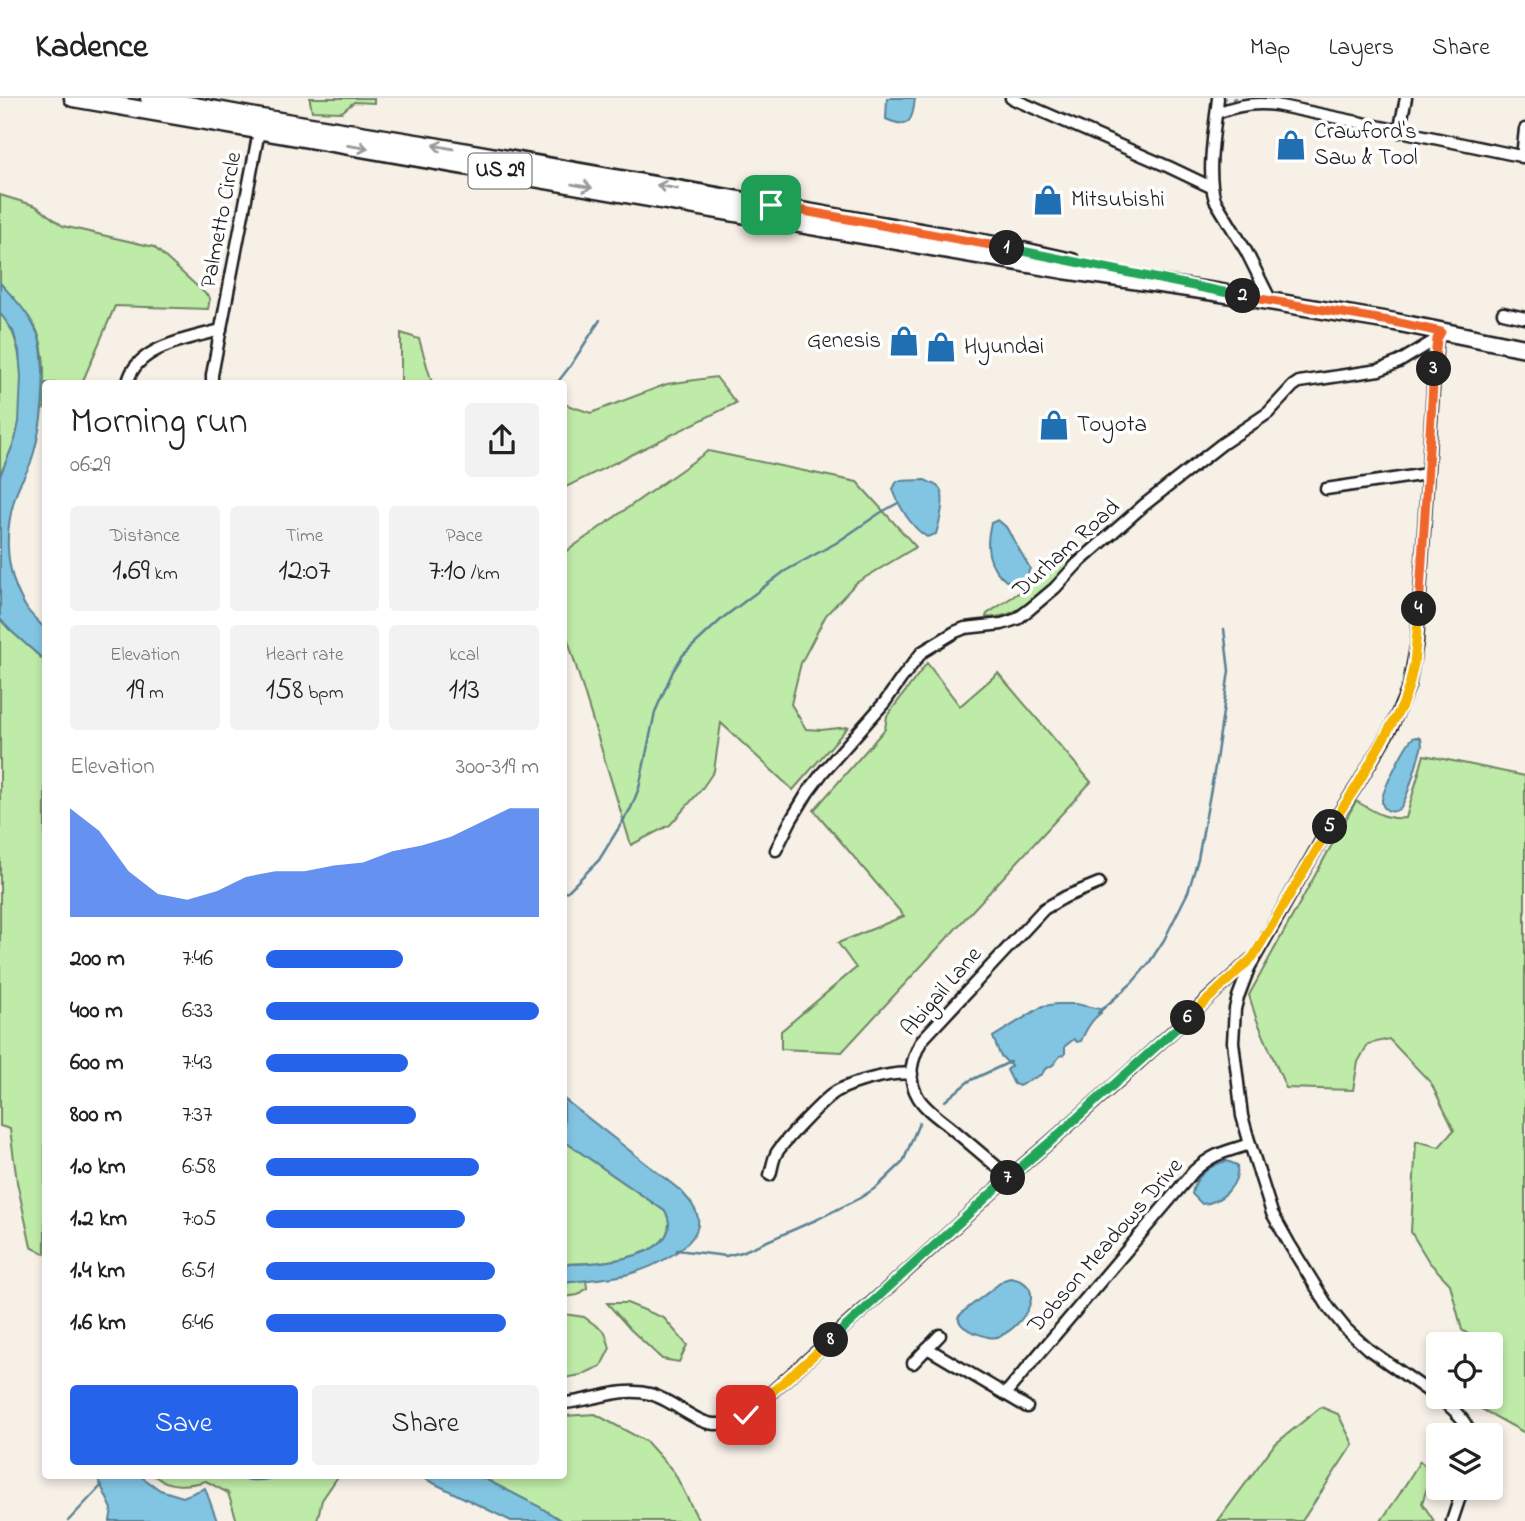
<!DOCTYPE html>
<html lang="en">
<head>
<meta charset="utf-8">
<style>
	:root { --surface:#fff; --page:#f2f2f2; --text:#222; --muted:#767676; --line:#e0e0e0; --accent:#2563eb }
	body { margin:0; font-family:"Indie Flower",sans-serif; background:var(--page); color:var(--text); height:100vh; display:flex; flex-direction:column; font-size:26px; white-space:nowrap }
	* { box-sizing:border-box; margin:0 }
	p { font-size:23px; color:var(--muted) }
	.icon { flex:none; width:38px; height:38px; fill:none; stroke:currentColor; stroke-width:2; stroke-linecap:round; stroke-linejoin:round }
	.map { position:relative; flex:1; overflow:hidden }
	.panel { position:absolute; left:42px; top:282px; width:525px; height:1099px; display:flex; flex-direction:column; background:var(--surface); border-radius:7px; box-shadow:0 4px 10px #0003 }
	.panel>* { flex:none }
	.fabs { position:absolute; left:1426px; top:1234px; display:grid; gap:14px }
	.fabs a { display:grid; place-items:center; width:77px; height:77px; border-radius:7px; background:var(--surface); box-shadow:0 4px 10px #0003; font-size:35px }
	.pin { position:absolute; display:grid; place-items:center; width:60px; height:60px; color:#fff; margin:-30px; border-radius:14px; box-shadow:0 4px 10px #0006 }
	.km { position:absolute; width:35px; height:35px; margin:-18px; border-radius:50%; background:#222; color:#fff; font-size:19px; line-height:35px; text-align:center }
	.round { display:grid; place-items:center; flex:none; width:74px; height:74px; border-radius:7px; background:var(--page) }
	.head { display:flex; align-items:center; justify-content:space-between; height:119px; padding:0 28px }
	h1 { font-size:38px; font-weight:600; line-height:52px }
	.metrics { display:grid; grid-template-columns:repeat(3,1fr); gap:10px; height:119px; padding:7px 28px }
	.metrics div { display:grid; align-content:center; border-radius:7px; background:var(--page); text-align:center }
	.metrics b { font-size:30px; font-weight:600 }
	.metrics small { font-size:19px; font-weight:400 }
	.metrics p { font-size:19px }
	.chart { height:196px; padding:14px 28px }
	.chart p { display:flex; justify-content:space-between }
	.chart svg { width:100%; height:126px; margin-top:7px; fill:var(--accent); opacity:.7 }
	.action { display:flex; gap:14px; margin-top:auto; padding:14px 28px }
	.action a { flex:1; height:80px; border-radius:7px; background:var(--accent); color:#fff; font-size:28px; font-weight:600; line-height:80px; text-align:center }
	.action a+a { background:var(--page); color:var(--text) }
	ul { padding:0 28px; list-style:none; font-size:23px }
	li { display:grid; grid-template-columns:112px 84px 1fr; align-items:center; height:52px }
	li i { height:18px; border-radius:9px; background:var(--accent) }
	header { display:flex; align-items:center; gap:42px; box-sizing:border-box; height:98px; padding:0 35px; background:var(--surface); border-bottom:2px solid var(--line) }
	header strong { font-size:33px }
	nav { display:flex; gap:38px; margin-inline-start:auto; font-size:24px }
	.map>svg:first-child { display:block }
	.green { fill:#bfeba8; stroke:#6e8462; stroke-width:2 }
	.water { fill:#82c5e3; stroke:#598193; stroke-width:2 }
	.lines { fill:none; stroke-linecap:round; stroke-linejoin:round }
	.stream { stroke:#598193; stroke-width:2.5 }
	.street-casing { stroke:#1c1c1c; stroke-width:15 }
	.primary-casing { stroke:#1c1c1c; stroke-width:21 }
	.street { stroke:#fff; stroke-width:10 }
	.primary { stroke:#fff; stroke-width:16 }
	.oneway { stroke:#999 }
	.split-1-casing { stroke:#fff; stroke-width:14 }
	.split-2-casing { stroke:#fff; stroke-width:14 }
	.split-3-casing { stroke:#fff; stroke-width:14 }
	.split-4-casing { stroke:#fff; stroke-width:14 }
	.split-5-casing { stroke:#fff; stroke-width:14 }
	.split-6-casing { stroke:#fff; stroke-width:14 }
	.split-7-casing { stroke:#fff; stroke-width:14 }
	.split-8-casing { stroke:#fff; stroke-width:14 }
	.split-9-casing { stroke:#fff; stroke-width:14 }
	.split-1 { stroke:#f0652b; stroke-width:9 }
	.split-2 { stroke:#22a559; stroke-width:9 }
	.split-3 { stroke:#f0652b; stroke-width:9 }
	.split-4 { stroke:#f0652b; stroke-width:9 }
	.split-5 { stroke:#f5b400; stroke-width:9 }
	.split-6 { stroke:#f5b400; stroke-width:9 }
	.split-7 { stroke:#22a559; stroke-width:9 }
	.split-8 { stroke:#22a559; stroke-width:9 }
	.split-9 { stroke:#f5b400; stroke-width:9 }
	.labels { text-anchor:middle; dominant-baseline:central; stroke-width:7; stroke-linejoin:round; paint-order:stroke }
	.shield { fill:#fff; stroke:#606060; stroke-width:2 }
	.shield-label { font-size:21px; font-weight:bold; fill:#1c1c1c }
	.poi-label { font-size:23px; fill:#1c1c1c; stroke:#fff; text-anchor:start }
	.street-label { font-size:23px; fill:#1c1c1c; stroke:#fff }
</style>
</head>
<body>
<header>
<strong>Kadence</strong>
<nav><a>Map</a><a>Layers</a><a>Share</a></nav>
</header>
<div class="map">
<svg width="1525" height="1423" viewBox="0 0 1525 1423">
	<rect width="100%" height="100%" fill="#f7f0e7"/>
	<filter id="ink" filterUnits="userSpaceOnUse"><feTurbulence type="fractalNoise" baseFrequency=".0143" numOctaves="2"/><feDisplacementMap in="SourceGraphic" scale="14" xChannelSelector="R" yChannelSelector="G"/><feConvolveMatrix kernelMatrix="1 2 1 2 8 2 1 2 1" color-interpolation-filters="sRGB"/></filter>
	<g filter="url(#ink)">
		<!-- green -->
		<g class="green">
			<polygon points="310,0 374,0 374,5 354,4 342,14 312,13 310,3"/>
			<path d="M0,97l36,11 27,20 91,21 56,51 -2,11 -93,-3 -33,77h-36l-1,25 -3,1c2,-25 5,-54 -5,-78 -6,-15 -26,-35 -37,-48z"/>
			<path d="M0,215c26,26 26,93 15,127 -4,12 -10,24 -15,36z"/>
			<polygon points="401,235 419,241 432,285 401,285"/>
			<polygon points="716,279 736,305 564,390 564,307 567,307 591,315 667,286"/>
			<polygon points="708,353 857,384 916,449 856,485 826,517 801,565 791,606 806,631 821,632 848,629 793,692 721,625 714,673 701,692 670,727 631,747 564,529 564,455"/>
			<path d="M1078,455l1,2c-23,22 -58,67 -93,62l1,-3z"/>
			<polygon points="0,521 10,532 45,563 45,1156 31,1149 17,1084 10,1031 0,1028"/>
			<polygon points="927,565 960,608 998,575 1091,684 842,954 781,951 781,933 856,870 838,845 904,818 814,712 885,631 887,618"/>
			<path d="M1424,657l101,21v657l-49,-27 5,-9 10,-1v-17l12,-23 -12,-8v-4h-7l-22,-14 -12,-46 -21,-22 -18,-30 5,-91 23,6 15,-17 -23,-47 -42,-44 -21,5 -10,18 -5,28 -67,-2 -30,-70 -7,-23 107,-194c18,10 28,19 50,17z"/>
			<path d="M564,1043l102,71c1,3 3,7 3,11 1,38 -79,41 -105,41z"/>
			<polygon points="586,1182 587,1190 578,1197 564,1199 564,1185"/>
			<polygon points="607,1205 627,1205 664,1220 687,1247 679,1264 662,1261 630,1231"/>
			<polygon points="564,1216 584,1219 605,1234 610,1250 601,1268 581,1277 564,1280"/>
			<polygon points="1321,1309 1338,1316 1353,1346 1302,1423 1218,1423 1274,1347"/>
			<polygon points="595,1316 647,1344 674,1374 699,1423 562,1423 538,1408 477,1377 564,1377 564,1318"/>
			<polygon points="1420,1363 1432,1375 1422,1405 1434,1423 1381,1423 1399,1397"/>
			<path d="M153,1377h186l-17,25 -5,21h-80l-9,-28 -22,-12c-19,5 -36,7 -53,-6z"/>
		</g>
		<!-- water -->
		<g class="water">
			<path d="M887,0h28c-2,22 -5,32 -29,21z"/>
			<path d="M0,185c13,14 28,29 36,47 6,12 6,28 7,42 2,28 -3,63 -12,90 -3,8 -8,16 -12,24 -16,41 -16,85 8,123 5,7 13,14 18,20v32l-35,-31 -10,-11v-143l15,-36 4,-18 2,-45 -2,-26 -6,-20 -13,-18z"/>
			<path d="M925,382c5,3 12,4 15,9 6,9 -1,35 -4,45l-9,3c-16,-10 -28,-30 -34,-48l4,-8z"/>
			<path d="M998,422l8,7 24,41 -3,8 -8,4 -13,1c-19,-16 -21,-34 -15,-58z"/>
			<path d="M1418,639l3,2 1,6c-4,14 -13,50 -21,62 -3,4 -9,6 -14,3 -3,-2 -5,-5 -5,-9 -1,-8 24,-58 31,-63 1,-1 3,-1 5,-1z"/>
			<path d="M1057,906h19l24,5 1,4c-10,7 -15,17 -20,28l-4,1 -3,-3 -9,7v7l-1,2 -4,1 -7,9 -8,4 -3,5 -23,12 -5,-2 -7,-14 4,-4 -11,-11 -7,-18 50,-31z"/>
			<path d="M564,1001l117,92c7,8 15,16 17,27 4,28 -47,50 -69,56 -21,5 -44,6 -65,9v-19c26,0 106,-3 105,-41 0,-4 -2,-8 -3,-11l-102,-71z"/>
			<path d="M1227,1063l10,4c3,19 -15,38 -35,39l-10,-10c2,-17 19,-30 35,-33z"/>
			<path d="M1010,1180c41,6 14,48 -10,58 -8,4 -19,-1 -27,-4 -8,-4 -13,-6 -15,-15l6,-6 40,-31z"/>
			<polygon points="96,1377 139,1377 160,1392 183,1399 205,1390 217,1423 110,1423 112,1411"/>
			<polygon points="417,1377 477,1377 538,1408 562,1423 511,1423"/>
		</g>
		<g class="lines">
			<!-- stream -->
			<g class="stream">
				<polyline points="1233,1 1235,0"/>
				<polyline points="557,285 571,267 600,222"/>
				<polyline points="564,795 569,792 599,762 631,710 639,690 655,614 673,573 683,557 724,519 785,473 836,445 880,415 898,405"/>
				<polyline points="1098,915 1132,885 1149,865 1164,842 1188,794 1198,761 1215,669 1229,573 1224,531"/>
				<polyline points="945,1003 969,983 1010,964"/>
				<polyline points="677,1152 726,1158 742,1154 818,1121 860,1100 877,1089 903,1064 919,1025"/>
				<path d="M221,1377c20,4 40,9 59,0"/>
				<polyline points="68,1423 102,1387"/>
			</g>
			<!-- street casing -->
			<g class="street-casing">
				<g id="street">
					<polyline points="1011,0 1169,69 1211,89"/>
					<path d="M1218,0c-3,30 -12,74 -3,102l31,51 25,50"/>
					<path d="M1217,15c19,-8 38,-11 59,-8l249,52"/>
					<polyline points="1399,34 1406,0"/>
					<polyline points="1522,59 1525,31"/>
					<polyline points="1503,215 1525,220"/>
					<path d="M1441,234l-4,7 -3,35 -17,268 -8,44 -17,40 -34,58 -36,55 -73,129 -11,29 -3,12 -2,33 9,74 8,28 22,69 18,32 39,63 17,21 22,20 80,56c10,9 19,17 22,30"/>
					<path d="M128,285c6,-36 63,-45 93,-53"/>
					<polyline points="212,285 212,277 260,28"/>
					<polyline points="1326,391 1427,376"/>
					<polyline points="776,752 791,722 808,694 823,674 885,604 901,581 922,554 955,534 965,530 1002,526 1017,521 1030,511 1055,490 1077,466 1144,407 1222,346 1268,315 1293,288 1299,284 1379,272 1399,264 1437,241"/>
					<path d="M770,1077c2,-7 3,-15 6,-21 6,-11 51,-58 61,-63 17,-9 56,-20 75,-17"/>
					<path d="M1009,1079c-20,-17 -39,-33 -59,-50 -11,-9 -25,-18 -32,-30 -12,-20 -6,-39 4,-57l122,-131 21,-12 34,-14"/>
					<polyline points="927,1250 1027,1309"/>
					<polyline points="913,1265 940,1237"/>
					<path d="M1005,1296l189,-223c20,-18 31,-19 56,-27"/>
					<path d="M564,1305c28,-2 58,-17 86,-9 21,5 45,29 65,30 11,1 22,-5 31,-9l173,-155 90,-83 41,-35 82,-73 118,-109"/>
					<polyline points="1452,1423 1463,1390"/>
				</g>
			</g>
			<!-- primary casing -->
			<g class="primary-casing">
				<g id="primary">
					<polyline points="73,0 1064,172 1215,194 1395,224 1525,250"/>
					<polyline points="149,0 261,20 422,46 1000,148 1072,164"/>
				</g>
			</g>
			<!-- street -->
			<use href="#street" class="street"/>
			<!-- primary -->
			<use href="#primary" class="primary"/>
		</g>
		<!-- one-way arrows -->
		<defs><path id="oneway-shaft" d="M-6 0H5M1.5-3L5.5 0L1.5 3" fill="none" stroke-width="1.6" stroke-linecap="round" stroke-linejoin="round" transform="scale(1.75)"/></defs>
		<g class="oneway">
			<use href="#oneway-shaft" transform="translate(358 49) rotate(9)"/>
			<use href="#oneway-shaft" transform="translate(443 49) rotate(-170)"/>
			<use href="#oneway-shaft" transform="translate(582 88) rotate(10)"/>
			<use href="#oneway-shaft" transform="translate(667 89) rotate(-170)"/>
		</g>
	</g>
	<g class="lines" filter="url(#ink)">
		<!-- split-1 casing -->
		<g class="split-1-casing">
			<polyline id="split-1" points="771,107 1007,150"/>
		</g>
		<!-- split-2 casing -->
		<g class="split-2-casing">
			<polyline id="split-2" points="1007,150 1243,198"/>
		</g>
		<!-- split-3 casing -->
		<g class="split-3-casing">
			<polyline id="split-3" points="1243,198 1395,224 1441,234 1437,241 1434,271"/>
		</g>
		<!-- split-4 casing -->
		<g class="split-4-casing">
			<polyline id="split-4" points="1419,511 1434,271"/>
		</g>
		<!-- split-5 casing -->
		<g class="split-5-casing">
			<polyline id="split-5" points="1330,729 1358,686 1402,608 1409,588 1414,566 1419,511"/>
		</g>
		<!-- split-6 casing -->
		<g class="split-6-casing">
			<polyline id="split-6" points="1188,920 1253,859 1330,729"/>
		</g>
		<!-- split-7 casing -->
		<g class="split-7-casing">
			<polyline id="split-7" points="1008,1080 1050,1044 1188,920"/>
		</g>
		<!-- split-8 casing -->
		<g class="split-8-casing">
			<polyline id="split-8" points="831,1242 1008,1080"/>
		</g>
		<!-- split-9 casing -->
		<g class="split-9-casing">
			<polyline id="split-9" points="746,1317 831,1242"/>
		</g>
		<!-- split-1 -->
		<use href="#split-1" class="split-1"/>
		<!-- split-2 -->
		<use href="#split-2" class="split-2"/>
		<!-- split-3 -->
		<use href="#split-3" class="split-3"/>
		<!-- split-4 -->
		<use href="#split-4" class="split-4"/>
		<!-- split-5 -->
		<use href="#split-5" class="split-5"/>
		<!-- split-6 -->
		<use href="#split-6" class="split-6"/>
		<!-- split-7 -->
		<use href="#split-7" class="split-7"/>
		<!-- split-8 -->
		<use href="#split-8" class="split-8"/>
		<!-- split-9 -->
		<use href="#split-9" class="split-9"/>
	</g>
	<!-- icons -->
	<defs>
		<g id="shop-bare" transform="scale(2.415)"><path d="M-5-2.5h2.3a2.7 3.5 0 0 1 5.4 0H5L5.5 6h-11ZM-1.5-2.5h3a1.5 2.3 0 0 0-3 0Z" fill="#1f6fb2" stroke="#fff" stroke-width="2.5" paint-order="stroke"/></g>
	</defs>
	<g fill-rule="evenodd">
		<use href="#shop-bare" x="1291" y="47"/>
		<use href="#shop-bare" x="1048" y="102"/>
		<use href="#shop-bare" x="904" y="243"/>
		<use href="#shop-bare" x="941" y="249"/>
		<use href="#shop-bare" x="1054" y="327"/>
	</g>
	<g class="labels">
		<!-- shield labels -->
		<rect class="shield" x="468.5" y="55.5" width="63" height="35" rx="5"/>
		<g class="shield-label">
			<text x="500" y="73">US 29</text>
		</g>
		<!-- poi labels -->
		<g class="poi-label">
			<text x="1314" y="34">Crawford's<tspan x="1314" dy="26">Saw &amp; Tool</tspan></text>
			<text x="1071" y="102">Mitsubishi</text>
			<text x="881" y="243" text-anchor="end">Genesis</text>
			<text x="964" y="249">Hyundai</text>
			<text x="1077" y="327">Toyota</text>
		</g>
		<!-- street labels -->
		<g class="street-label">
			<text transform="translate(222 122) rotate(-79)">Palmetto Circle</text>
			<text transform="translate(1067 451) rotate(-42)">Durham Road</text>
			<text transform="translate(942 894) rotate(-49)">Abigail Lane</text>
			<text transform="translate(1106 1148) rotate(-49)">Dobson Meadows Drive</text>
		</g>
	</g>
</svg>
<div class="fabs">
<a><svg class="icon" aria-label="locate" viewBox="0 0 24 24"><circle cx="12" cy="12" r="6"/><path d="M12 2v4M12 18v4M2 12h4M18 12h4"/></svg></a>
<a><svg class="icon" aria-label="layers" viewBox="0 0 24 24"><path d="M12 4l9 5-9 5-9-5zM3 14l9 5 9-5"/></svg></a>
</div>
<div class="pin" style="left:771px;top:107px;background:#1e9e55"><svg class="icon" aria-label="arrive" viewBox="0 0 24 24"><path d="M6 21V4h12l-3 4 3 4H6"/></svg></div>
<div class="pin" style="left:746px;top:1317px;background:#d93025"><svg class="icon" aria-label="check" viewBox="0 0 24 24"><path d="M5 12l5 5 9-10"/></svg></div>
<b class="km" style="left:1007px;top:150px">1</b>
<b class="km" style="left:1243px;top:198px">2</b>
<b class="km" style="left:1434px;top:271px">3</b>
<b class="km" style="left:1419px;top:511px">4</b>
<b class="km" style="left:1330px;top:729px">5</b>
<b class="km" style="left:1188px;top:920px">6</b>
<b class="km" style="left:1008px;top:1080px">7</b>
<b class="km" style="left:831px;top:1242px">8</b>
<section class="panel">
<div class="head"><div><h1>Morning run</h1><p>06:29</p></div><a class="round"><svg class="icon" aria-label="share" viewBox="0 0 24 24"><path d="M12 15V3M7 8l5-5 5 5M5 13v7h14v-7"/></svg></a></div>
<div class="metrics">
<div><p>Distance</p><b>1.69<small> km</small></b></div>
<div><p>Time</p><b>12:07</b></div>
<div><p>Pace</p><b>7:10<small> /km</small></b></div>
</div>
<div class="metrics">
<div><p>Elevation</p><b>19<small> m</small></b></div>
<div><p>Heart rate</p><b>158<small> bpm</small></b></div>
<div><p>kcal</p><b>113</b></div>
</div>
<div class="chart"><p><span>Elevation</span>300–319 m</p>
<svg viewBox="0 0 160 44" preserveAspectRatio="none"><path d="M0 44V6L10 14L20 28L30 36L40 38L50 35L60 30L70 28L80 28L90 26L100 25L110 21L120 19L130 16L140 11L150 6L160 6V44z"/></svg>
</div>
<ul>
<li><b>200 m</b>7:46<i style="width:50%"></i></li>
<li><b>400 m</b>6:33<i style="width:100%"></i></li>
<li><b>600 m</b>7:43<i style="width:52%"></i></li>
<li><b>800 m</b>7:37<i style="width:55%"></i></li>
<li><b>1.0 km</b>6:58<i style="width:78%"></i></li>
<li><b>1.2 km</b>7:05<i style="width:73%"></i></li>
<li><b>1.4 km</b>6:51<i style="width:84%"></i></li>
<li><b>1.6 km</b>6:46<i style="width:88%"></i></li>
</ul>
<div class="action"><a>Save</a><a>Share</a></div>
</section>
</div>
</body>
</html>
